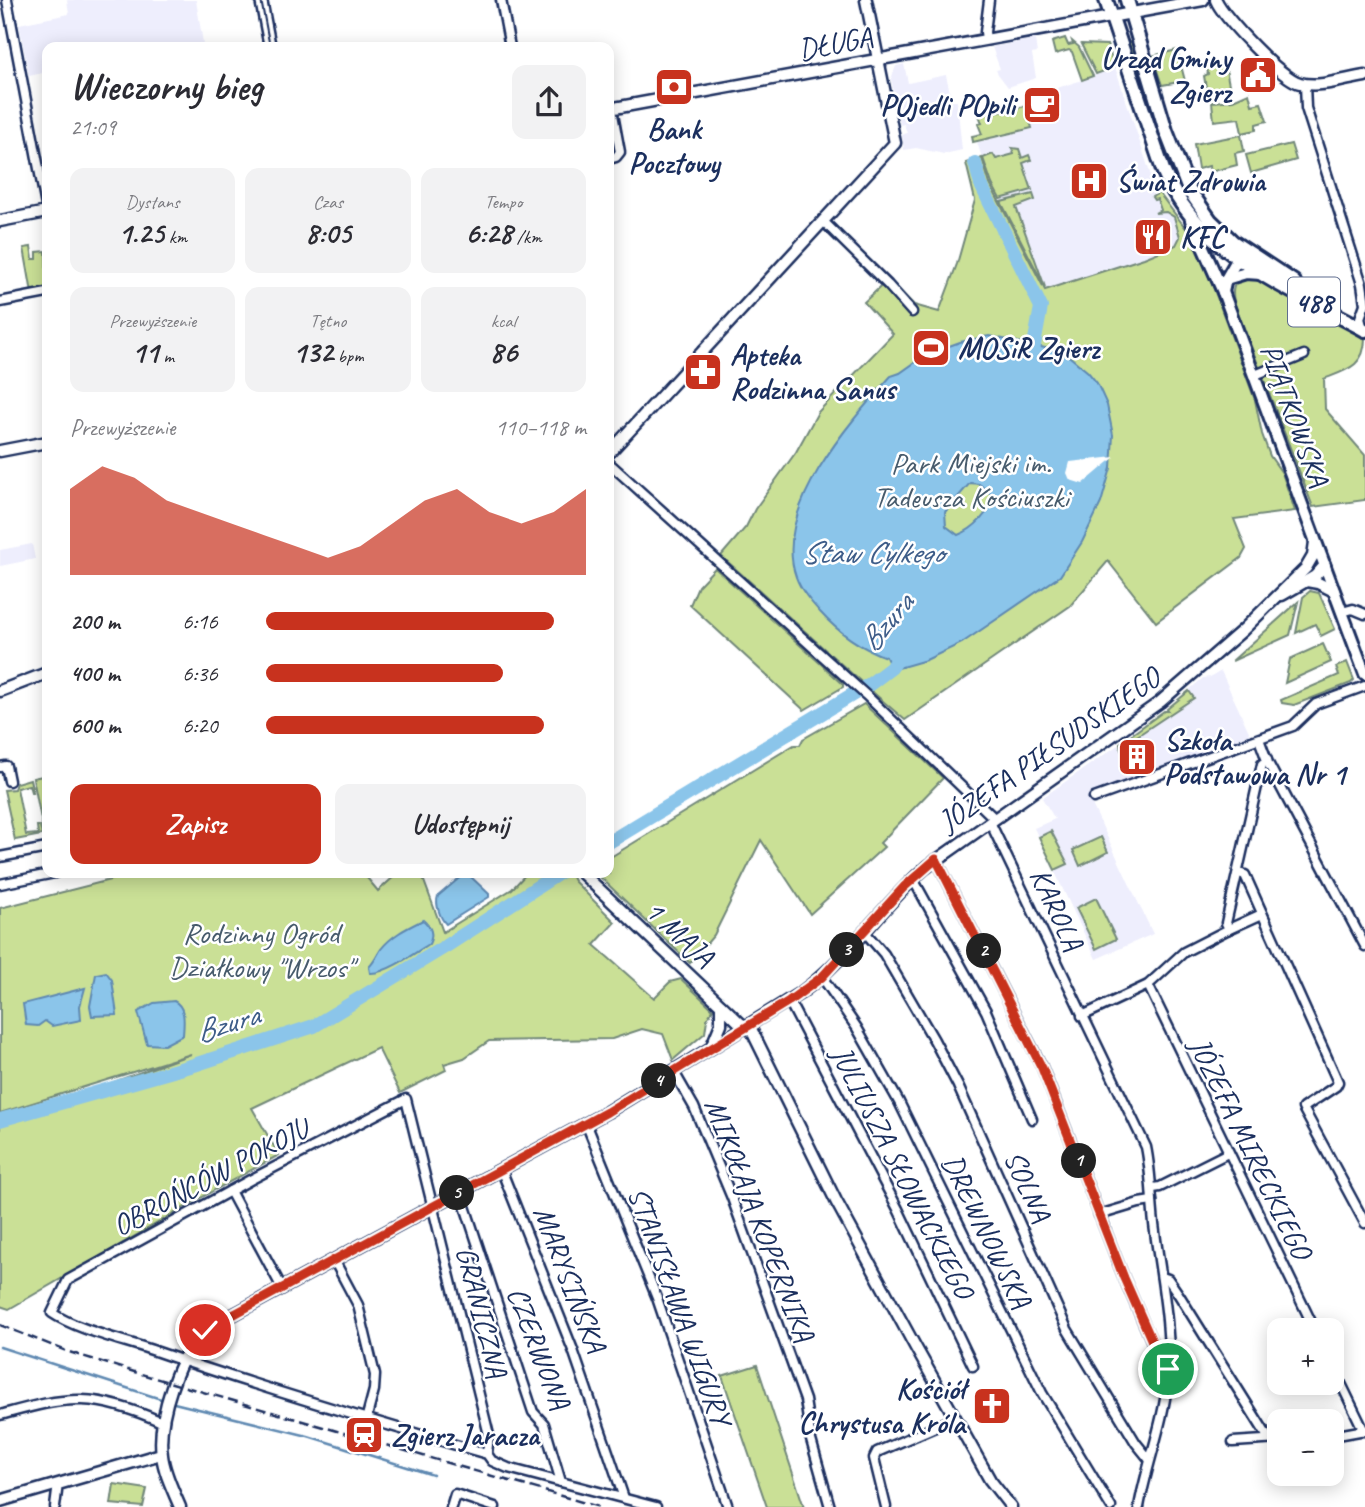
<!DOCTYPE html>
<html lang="pl">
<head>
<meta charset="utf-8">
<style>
	:root { --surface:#fff; --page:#f2f2f3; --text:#2b2b33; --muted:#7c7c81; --accent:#c8321e }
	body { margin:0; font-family:Caveat,sans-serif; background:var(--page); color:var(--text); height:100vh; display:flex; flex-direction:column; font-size:26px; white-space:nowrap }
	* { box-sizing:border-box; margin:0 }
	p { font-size:23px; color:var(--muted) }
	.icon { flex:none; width:38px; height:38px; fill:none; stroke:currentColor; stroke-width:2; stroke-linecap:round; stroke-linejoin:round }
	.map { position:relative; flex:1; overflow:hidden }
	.details { position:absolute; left:42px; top:42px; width:572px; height:836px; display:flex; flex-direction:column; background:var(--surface); border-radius:14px; box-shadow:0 4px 18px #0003 }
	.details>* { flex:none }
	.tools { position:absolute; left:1267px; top:1318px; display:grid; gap:14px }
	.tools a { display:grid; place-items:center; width:77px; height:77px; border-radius:14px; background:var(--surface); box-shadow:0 4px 18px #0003; font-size:35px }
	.pin { position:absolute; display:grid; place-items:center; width:60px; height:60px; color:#fff; margin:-30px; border:4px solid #fff; border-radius:50%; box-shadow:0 2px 7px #0007 }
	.km { position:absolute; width:35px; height:35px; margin:-18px; border-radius:50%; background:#222; color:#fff; font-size:19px; line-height:35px; text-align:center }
	.round { display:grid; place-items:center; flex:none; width:74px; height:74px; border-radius:14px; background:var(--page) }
	.headline { display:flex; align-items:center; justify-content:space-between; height:119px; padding:0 28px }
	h1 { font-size:38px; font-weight:700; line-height:52px }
	.metrics { display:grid; grid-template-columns:repeat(3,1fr); gap:10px; height:119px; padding:7px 28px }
	.metrics div { display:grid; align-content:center; border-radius:14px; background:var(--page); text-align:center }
	.metrics b { font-size:30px; font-weight:700 }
	.metrics small { font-size:19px; font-weight:400 }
	.metrics p { font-size:19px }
	.chart { height:196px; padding:14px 28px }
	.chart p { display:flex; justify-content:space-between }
	.chart svg { width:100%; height:126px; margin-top:7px; fill:var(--accent); opacity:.7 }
	.action { display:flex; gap:14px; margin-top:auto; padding:14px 28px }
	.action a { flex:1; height:80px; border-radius:14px; background:var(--accent); color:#fff; font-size:28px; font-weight:700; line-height:80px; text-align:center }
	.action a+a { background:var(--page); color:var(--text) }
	ul { padding:0 28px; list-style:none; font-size:23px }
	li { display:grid; grid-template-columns:112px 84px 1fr; align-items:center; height:52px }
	li i { height:18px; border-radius:9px; background:var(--accent) }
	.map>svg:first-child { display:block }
	.built { fill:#eeeefd }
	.green { fill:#cae096; stroke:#72887a; stroke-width:2 }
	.water { fill:#8bc5ea; stroke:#5e89b2; stroke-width:2; fill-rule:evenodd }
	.pier { fill:#fff }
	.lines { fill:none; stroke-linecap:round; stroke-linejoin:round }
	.stream { stroke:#5e89b2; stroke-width:2.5 }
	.river { stroke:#8bc5ea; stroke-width:14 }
	.minor-casing { stroke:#1b2f5e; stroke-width:13 }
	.tertiary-casing { stroke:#1b2f5e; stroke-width:15 }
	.secondary-casing { stroke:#1b2f5e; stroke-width:16 }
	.primary-casing { stroke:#1b2f5e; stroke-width:18 }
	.minor { stroke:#fff; stroke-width:8 }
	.tertiary { stroke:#fff; stroke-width:10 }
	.secondary { stroke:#fff; stroke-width:10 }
	.primary { stroke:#fff; stroke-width:12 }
	.tram { stroke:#1b2f5e; stroke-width:2 }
	.rail { stroke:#1b2f5e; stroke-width:2.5; stroke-dasharray:10 5; stroke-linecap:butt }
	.route-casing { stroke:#fff; stroke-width:14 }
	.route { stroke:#c8321e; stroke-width:9 }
	.labels { text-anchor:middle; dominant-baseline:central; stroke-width:5; stroke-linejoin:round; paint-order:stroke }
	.shield { fill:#fff; stroke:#5f6d8e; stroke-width:2 }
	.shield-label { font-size:28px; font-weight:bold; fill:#1b2f5e }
	.street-label { font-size:30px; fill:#1b2f5e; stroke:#fff }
	.poi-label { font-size:30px; font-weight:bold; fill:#1b2f5e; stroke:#fff; text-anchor:start }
	.park-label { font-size:30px; fill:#475b6c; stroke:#fff }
	.water-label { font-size:32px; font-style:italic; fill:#3d5c88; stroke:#fff }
</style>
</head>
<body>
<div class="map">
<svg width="1365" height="1507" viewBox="0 0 1365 1507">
	<rect width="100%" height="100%" fill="#fff"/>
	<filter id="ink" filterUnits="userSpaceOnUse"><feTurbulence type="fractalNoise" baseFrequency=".0143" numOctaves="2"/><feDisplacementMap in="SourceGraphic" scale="14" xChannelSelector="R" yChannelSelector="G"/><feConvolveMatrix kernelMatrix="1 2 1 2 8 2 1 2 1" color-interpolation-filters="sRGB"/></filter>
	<g filter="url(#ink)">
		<!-- built -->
		<g class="built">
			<polygon points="67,0 196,0 203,43 177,47 47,47 47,72 29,76 19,24 69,14"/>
			<polygon points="1035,39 1037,53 1032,54 1036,78 1008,87 998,74 996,70 1000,69 992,47"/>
			<polygon points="904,64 908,83 946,75 952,101 957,101 962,150 944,154 916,148 904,150 902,135 907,133 904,124 900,125 891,79 896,66"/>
			<polygon points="1115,67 1157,194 1194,239 1144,258 1044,290 990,184 977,142 1033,129 1027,105 1023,99 1082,80"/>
			<polygon points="32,544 35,559 0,566 0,550"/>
			<polygon points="1221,671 1250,734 1088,796 1153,934 1096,959 1034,828 1055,819 1042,798 1154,720 1203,678 1211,677"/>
		</g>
		<!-- green -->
		<g class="green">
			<polygon points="1065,38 1068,45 1073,44 1072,41 1079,47 1093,76 1082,80 1072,52 1069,50 1055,54 1052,42"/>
			<polygon points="1133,41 1174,170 1204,226 1171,177 1126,43"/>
			<polygon points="1081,44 1107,45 1115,67 1096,74"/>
			<polygon points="1177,50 1185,81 1162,85 1152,56"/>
			<polygon points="1225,64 1230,90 1207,93 1204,76 1208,74 1207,68"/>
			<polygon points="1249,93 1252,105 1261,103 1267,121 1256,124 1256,130 1242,133 1239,118 1214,121 1212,102 1233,100"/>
			<polygon points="1026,106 1032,128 973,142 972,136 982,134 978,124 982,123 979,115"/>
			<polygon points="1241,135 1244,151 1235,153 1237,165 1210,172 1209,166 1198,169 1194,144"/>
			<polygon points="1291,144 1296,160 1251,173 1246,155"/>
			<polygon points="1012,148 1019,149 1022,158 1029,155 1031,160 1023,163 1032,190 1000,199 992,184 983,158 993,154 996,159 1014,154"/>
			<path d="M982,158l8,26 55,106 99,-32 32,-13 4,-8 -6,-20 -8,-5 -11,1 6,-3 -4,-11 -3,1 -2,-3 7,-4 35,46 8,18 53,143 7,34 8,22 12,17 13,38 -61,8 12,30 -5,9 -85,64 -48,-61 -38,45 -165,114c-63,-53 -122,-110 -184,-164l25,-29 9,-18 41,-57 22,-40 75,-78 -29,-32 25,-23 25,26 25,7 18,-48 18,-64 -9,-37z"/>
			<polygon points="1033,194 1035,200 1016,207 1045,287 1001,202"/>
			<polygon points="31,247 33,259 37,259 37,252 46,251 47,290 32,293 24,248"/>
			<path d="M1243,277c33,4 92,43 122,61 0,28 -18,32 -41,41l1,30 40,46v45l-52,7 -79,-205c-2,-11 -2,-19 9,-25z"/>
			<polygon points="715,568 843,684 843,687 804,710 690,605 698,586"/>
			<polygon points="1310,591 1319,593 1335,629 1321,636 1315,624 1296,633 1303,597"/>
			<polygon points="1298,602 1290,635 1232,661"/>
			<polygon points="1323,644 1331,662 1285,683 1290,659"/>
			<polygon points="1347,662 1354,680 1351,683 1294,705 1282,703 1281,700 1339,675 1336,667"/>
			<polygon points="1189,691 1194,698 1125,744 1127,748 1121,750 1120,743 1164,711 1168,711 1167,709"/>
			<polygon points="864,704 943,778 880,843 884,847 810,914 761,840 714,935 690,963 596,873 609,873 609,858 794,745 800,745 803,739"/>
			<polygon points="47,775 47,834 44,835 33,778"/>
			<polygon points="30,779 33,792 31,792 29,785 17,788 26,835 38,834 37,826 40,826 42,835 15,840 4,790 14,789 16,783"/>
			<polygon points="1051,831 1068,864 1055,870 1039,837"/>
			<polygon points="1101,837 1108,852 1080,866 1073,850"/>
			<polygon points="113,873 363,873 378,891 398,873 421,873 443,932 512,889 527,873 570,873 574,881 615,922 594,945 654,998 670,982 681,979 713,1009 707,1019 705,1033 673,1060 663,1034 642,1029 612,1039 489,1041 464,1058 444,1064 446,1070 400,1093 378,1048 252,1108 279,1155 218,1188 9,1309 0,1306 0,1123 191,1054 0,1113 0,908 114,879"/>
			<polygon points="1096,898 1116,939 1096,949 1076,908"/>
			<polygon points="757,1365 804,1507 767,1507 722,1376"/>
			<polygon points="114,1484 147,1489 143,1507 111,1504"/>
		</g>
		<!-- water -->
		<g class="water">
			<path d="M989,336l75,16 24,20 9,11 10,22 6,30 -2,33 -10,35 -19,39 -22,34 -98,67 -36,17 -31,9 -4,-1 -5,-11c-26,-9 -47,-24 -66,-45 -9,-10 -19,-21 -24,-35 -24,-68 54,-155 95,-201l9,-3 24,-17 -1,-3 5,-3 2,3 30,-11zM970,483l9,1 14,12c-3,17 -19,33 -35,39l-12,-9 -1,-14z"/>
			<path d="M464,874h4l21,20v3l-43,27c-6,-6 -11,-20 -8,-28z"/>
			<path d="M423,920c8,7 11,14 6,24 -14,9 -43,30 -59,29l-1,-6c6,-6 8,-12 12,-18 11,-14 26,-21 42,-29z"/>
			<polygon points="106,972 112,980 117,1015 92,1016 90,1006 96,974"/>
			<polygon points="85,988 80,1006 81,1020 52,1026 45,1021 38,1026 26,1025 23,1004"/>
			<path d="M174,1001c12,6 10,21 9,34l-19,10 -17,-1 -9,-32 16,-9z"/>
		</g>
		<!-- pier -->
		<polygon class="pier" points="1115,457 1083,484 1070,480 1067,473 1070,462"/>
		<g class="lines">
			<!-- stream -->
			<g class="stream">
				<polyline points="0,1347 164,1400"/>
				<polyline points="170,1402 308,1436 433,1475"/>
			</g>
			<!-- river -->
			<g class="river">
				<polyline points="975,163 981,185 1041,307 1031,362"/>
				<polyline points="609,842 870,684 891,668 902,653"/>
				<polyline points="0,1120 194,1065 314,1026 446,946 559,873"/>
			</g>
			<!-- minor casing -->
			<g class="minor-casing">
				<g id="minor">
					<polyline points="7,0 47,211"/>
					<polyline points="501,0 510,47"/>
					<polyline points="986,39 985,32 989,0"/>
					<polyline points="1305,84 1306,108 1362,284 1365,304 1360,318 1363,329"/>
					<polyline points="609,159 616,157 620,152 612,109"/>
					<polyline points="823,221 888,285 912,312"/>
					<polyline points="0,302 47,293"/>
					<polyline points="1255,375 1304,355"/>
					<polyline points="609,463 868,697 995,819"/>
					<polyline points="1342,612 1353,609 1365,614"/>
					<polyline points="1259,739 1268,763 1365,946"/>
					<polyline points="0,767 6,766 9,781"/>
					<polyline points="1094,798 1293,726 1316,704 1365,686"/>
					<path d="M990,822l156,325c6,29 5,57 9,85 6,47 17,97 13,145 -4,45 -21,86 -29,130"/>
					<polyline points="0,857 47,848"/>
					<polyline points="936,859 1042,1067 1124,1278 1152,1342 1159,1353 1168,1356"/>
					<polyline points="1239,873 1245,875 1338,1082 1336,1086 1303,1108 1365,1223"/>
					<polyline points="913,879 986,1011 1032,1119"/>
					<polyline points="0,884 55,873"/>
					<polyline points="1229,929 1262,914"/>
					<polyline points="864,931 884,954 934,1040 958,1086 1067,1329 1136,1443 1149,1459"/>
					<polyline points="822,977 857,1028 899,1102 1042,1393 1111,1507"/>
					<polyline points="1148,985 1315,1330"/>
					<polyline points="789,1001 898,1209 973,1366"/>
					<polyline points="1082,1016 1148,985 1184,952 1229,929 1226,923 1262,764 1267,760"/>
					<polyline points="674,1072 694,1107 732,1198 805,1400 811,1440 830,1507"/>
					<polyline points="586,1123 657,1298 728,1507"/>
					<polyline points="501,1169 573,1350 624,1498"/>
					<polyline points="1153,1188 1160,1187 1228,1153"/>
					<polyline points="230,1191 282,1288"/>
					<polyline points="460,1191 533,1412 544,1424 561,1482"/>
					<polyline points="1099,1215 1139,1203 1152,1201"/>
					<polyline points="334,1260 358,1305 375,1375 374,1390 366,1420"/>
					<polyline points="1162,1277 1168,1279 1179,1295 1269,1439"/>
					<polyline points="1332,1365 1364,1431"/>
					<path d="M0,1415c26,-7 55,-16 82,-15 28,1 55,11 80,22"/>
					<polyline points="1332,1436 1365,1430"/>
					<polyline points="1233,1442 1279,1439"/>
					<path d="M487,1454l2,-19 -83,-336 -156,81 -182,100 -16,33c23,16 71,27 100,37 110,38 223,72 335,104l5,7 16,7 148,39"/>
					<polyline points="55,1507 58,1484"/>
					<polyline points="451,1507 455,1494 495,1507"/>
					<polyline points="886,1507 874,1458 877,1452 956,1418"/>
				</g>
			</g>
			<!-- tertiary casing -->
			<g class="tertiary-casing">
				<g id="tertiary">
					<polyline points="261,0 270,47"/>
					<path d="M1216,0c7,17 67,80 84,83 20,5 45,-4 65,-7"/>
					<polyline points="609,109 1203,0"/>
					<polyline points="0,221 47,212"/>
					<polyline points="0,451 47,442"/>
					<polyline points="609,453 895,143 866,0"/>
					<polyline points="1307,581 1318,583 1334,591"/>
					<polyline points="1282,595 1315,576 1325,565"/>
					<polyline points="0,691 47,673"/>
					<polyline points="582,873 740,1023 752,1031 836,1201 916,1348 990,1480 1011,1507"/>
					<polyline points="711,1048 721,1024 721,1005"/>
					<polyline points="0,1501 161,1454"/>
					<path d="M180,1507c-7,-17 -16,-34 -18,-52 -5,-35 16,-102 43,-125l402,-218 195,-120c47,-35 79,-85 122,-123l236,-167 83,-72 63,-62 7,-12 2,-14"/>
				</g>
			</g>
			<!-- secondary casing -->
			<g class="secondary-casing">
				<g id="secondary">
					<polyline points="1191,220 1223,292 1365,674"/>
					<polyline points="1226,279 1246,273 1261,274"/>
					<polyline points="1223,292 1226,279 1241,253"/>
				</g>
			</g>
			<!-- primary casing -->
			<g class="primary-casing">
				<g id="primary">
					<path d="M1106,0l57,170c34,83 129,120 202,160"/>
					<polyline points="1127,0 1166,131 1189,190 1210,220 1233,242 1294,282"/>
				</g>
			</g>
			<!-- minor -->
			<use href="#minor" class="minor"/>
			<!-- tertiary -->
			<use href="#tertiary" class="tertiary"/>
			<!-- secondary -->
			<use href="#secondary" class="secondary"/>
			<!-- primary -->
			<use href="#primary" class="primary"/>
			<!-- tram -->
			<polyline class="tram" points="261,0 270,47"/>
			<!-- rail -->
			<polyline class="rail" points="0,1325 69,1352 141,1374 599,1507"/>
		</g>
	</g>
	<g class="lines" filter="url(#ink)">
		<!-- route casing -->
		<g class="route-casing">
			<polyline id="route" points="205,1330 607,1112 789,1001 822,977 904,887 936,859 1042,1068 1124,1278 1155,1348 1159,1353 1168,1356 1168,1369"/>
		</g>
		<!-- route -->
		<use href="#route" class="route"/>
	</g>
	<!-- icons -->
	<defs>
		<g id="civic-square" transform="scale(2.0125)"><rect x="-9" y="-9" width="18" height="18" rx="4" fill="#c8321e" stroke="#fff"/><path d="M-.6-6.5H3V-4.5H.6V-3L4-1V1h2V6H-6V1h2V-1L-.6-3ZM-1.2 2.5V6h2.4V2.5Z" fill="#fff"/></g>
		<g id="bank-square" transform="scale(2.0125)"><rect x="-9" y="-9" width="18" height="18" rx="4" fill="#c8321e" stroke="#fff"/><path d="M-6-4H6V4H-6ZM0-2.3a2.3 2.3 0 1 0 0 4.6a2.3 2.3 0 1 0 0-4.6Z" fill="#fff"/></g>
		<g id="cafe-square" transform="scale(2.0125)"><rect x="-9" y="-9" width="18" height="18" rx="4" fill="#c8321e" stroke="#fff"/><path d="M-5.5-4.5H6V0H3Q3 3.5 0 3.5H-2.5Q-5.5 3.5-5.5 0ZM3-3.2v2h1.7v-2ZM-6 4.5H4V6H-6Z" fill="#fff"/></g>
		<g id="hospital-square" transform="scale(2.0125)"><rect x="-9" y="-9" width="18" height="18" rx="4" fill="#c8321e" stroke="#fff"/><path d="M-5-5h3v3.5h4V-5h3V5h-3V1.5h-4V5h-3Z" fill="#fff"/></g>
		<g id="restaurant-square" transform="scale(2.0125)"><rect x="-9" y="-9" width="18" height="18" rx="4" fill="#c8321e" stroke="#fff"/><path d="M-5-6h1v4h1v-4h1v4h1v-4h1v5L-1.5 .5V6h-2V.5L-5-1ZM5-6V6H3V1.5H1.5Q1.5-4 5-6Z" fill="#fff"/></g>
		<g id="stadium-square" transform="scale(2.0125)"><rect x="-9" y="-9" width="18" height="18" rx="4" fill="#c8321e" stroke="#fff"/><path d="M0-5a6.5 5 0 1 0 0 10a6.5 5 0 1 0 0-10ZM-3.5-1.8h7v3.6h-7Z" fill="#fff"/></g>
		<g id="pharmacy-square" transform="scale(2.0125)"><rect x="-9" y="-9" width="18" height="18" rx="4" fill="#c8321e" stroke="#fff"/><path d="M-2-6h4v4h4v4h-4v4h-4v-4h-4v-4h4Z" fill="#fff"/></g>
		<g id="building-square" transform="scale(2.0125)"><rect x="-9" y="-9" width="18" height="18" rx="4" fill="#c8321e" stroke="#fff"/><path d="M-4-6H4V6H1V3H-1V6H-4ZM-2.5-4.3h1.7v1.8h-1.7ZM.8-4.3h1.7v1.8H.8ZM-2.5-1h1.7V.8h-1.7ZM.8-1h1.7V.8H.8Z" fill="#fff"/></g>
		<g id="church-square" transform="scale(2.0125)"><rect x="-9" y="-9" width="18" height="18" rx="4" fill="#c8321e" stroke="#fff"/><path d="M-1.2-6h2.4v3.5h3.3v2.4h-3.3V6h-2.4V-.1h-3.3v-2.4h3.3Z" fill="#fff"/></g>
		<g id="station-square" transform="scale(2.0125)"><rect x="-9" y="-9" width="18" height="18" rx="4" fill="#c8321e" stroke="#fff"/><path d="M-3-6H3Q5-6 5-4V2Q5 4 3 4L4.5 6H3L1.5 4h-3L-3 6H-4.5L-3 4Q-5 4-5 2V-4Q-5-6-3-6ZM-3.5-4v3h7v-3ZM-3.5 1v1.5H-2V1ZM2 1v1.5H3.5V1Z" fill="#fff"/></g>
	</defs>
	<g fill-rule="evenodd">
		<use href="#civic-square" x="1258" y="75"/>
		<use href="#bank-square" x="674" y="87"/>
		<use href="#cafe-square" x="1042" y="105"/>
		<use href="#hospital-square" x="1089" y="181"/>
		<use href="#restaurant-square" x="1153" y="237"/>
		<use href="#stadium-square" x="931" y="348"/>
		<use href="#pharmacy-square" x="703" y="372"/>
		<use href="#building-square" x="1137" y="757"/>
		<use href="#church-square" x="992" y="1406"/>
		<use href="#station-square" x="364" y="1435"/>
	</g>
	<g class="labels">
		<!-- shield labels -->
		<rect class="shield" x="1288" y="277.5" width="52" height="49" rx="5"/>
		<g class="shield-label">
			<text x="1314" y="302">488</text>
		</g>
		<!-- street labels -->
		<g class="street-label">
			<text transform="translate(835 43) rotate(-11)">DŁUGA</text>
			<text transform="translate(1295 415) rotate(70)">PIĄTKOWSKA</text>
			<text transform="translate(1049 749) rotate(-35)">JÓZEFA PIŁSUDSKIEGO</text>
			<text transform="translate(1057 909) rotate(65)">KAROLA</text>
			<text transform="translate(680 933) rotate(43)">1 MAJA</text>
			<text transform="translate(1251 1148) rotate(64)">JÓZEFA MIRECKIEGO</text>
			<text transform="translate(903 1172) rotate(63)">JULIUSZA SŁOWACKIEGO</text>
			<text transform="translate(210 1177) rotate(-28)">OBROŃCÓW POKOJU</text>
			<text transform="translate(1028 1186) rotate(66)">SOLNA</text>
			<text transform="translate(760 1220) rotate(69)">MIKOŁAJA KOPERNIKA</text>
			<text transform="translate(987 1231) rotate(64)">DREWNOWSKA</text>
			<text transform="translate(570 1279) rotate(69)">MARYSIŃSKA</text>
			<text transform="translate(680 1306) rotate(70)">STANISŁAWA WIGURY</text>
			<text transform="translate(482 1312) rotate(76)">GRANICZNA</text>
			<text transform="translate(539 1348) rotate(69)">CZERWONA</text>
		</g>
		<!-- poi labels -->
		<g class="poi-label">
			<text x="1231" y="58" text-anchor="end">Urząd Gminy<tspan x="1231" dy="34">Zgierz</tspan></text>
			<text x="1015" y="105" text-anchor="end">POjedli POpili</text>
			<text x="674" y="129" text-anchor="middle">Bank<tspan x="674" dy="34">Pocztowy</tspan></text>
			<text x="1116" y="181">Świat Zdrowia</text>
			<text x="1180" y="237">KFC</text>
			<text x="958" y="348">MOSiR Zgierz</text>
			<text x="730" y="355">Apteka<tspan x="730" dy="34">Rodzinna Sanus</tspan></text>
			<text x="1164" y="740">Szkoła<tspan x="1164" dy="34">Podstawowa Nr 1</tspan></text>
			<text x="965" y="1389" text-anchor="end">Kościół<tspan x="965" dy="34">Chrystusa Króla</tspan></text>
			<text x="391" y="1435">Zgierz Jaracza</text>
		</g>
		<!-- park labels -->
		<g class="park-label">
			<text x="971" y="463">Park Miejski im.<tspan x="971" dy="34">Tadeusza Kościuszki</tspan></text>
			<text x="261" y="933">Rodzinny Ogród<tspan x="261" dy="34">Działkowy "Wrzos"</tspan></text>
		</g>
		<!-- water labels -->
		<g class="water-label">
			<text x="872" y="552">Staw Cylkego</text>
			<text transform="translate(886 622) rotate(-50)">Bzura</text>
			<text transform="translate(227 1023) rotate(-17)">Bzura</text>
		</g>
	</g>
</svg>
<div class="tools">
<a>+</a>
<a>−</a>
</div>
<div class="pin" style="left:1168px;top:1369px;background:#1e9e55"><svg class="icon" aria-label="arrive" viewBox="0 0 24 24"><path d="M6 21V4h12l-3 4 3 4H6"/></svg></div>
<div class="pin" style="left:205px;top:1330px;background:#d93025"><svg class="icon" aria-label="check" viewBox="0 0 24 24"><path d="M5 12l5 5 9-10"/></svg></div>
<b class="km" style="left:1079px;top:1161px">1</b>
<b class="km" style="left:984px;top:951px">2</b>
<b class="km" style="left:847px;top:950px">3</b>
<b class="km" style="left:659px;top:1081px">4</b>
<b class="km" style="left:457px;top:1193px">5</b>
<section class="details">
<div class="headline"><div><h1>Wieczorny bieg</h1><p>21:09</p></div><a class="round"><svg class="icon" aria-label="share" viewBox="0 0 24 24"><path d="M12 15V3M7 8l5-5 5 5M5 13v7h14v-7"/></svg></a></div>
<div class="metrics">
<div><p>Dystans</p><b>1.25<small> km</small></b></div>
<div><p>Czas</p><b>8:05</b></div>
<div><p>Tempo</p><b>6:28<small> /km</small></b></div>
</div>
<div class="metrics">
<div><p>Przewyższenie</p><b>11<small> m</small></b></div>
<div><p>Tętno</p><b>132<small> bpm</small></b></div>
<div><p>kcal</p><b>86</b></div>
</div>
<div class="chart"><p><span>Przewyższenie</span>110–118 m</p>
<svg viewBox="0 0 160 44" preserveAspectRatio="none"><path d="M0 44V14L10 6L20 10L30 18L40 22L50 26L60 30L70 34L80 38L90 34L100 26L110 18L120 14L130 22L140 26L150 22L160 14V44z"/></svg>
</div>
<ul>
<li><b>200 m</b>6:16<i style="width:90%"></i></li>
<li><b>400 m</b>6:36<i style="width:74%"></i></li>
<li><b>600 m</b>6:20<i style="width:87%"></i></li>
</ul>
<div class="action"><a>Zapisz</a><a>Udostępnij</a></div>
</section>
</div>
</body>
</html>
